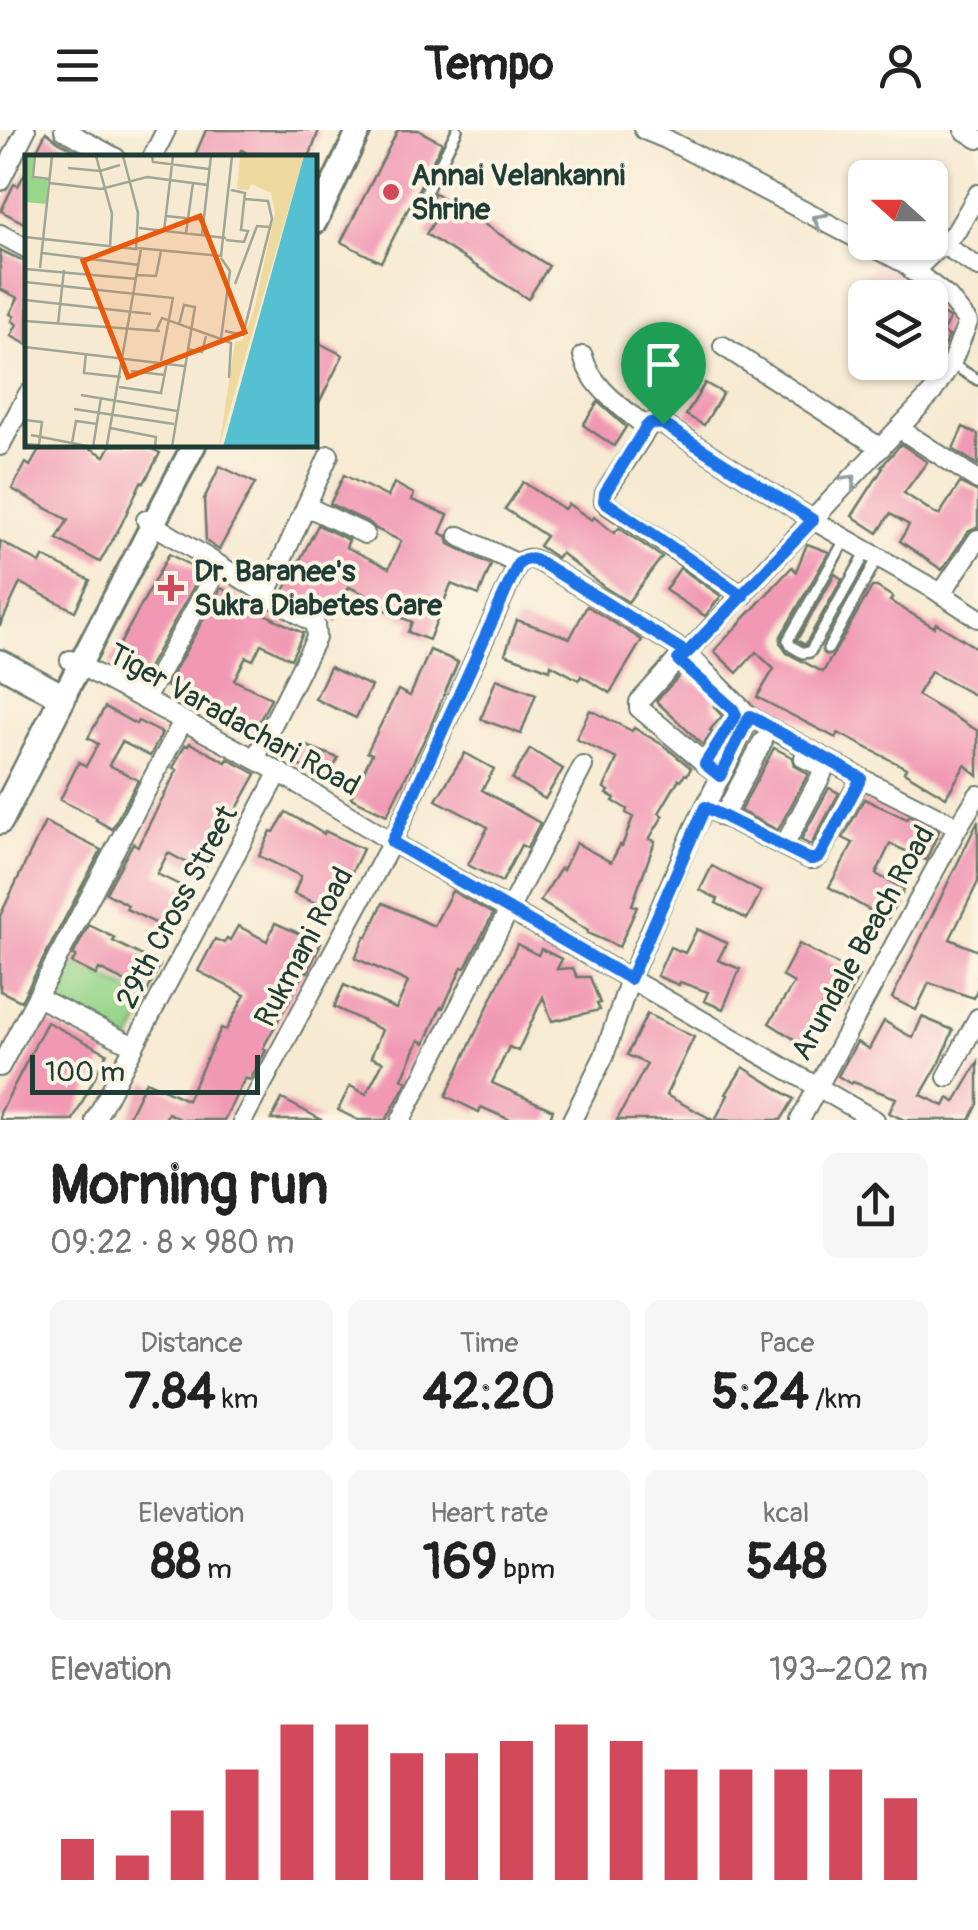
<!DOCTYPE html>
<html lang="en">
<head>
<meta charset="utf-8">
<style>
	:root { --surface:#fff; --page:#f6f6f6; --text:#222; --muted:#767676; --accent:#d1495b }
	body { margin:0; font-family:Pangolin,sans-serif; background:var(--page); color:var(--text); height:100vh; display:flex; flex-direction:column; font-size:38px; white-space:nowrap }
	* { box-sizing:border-box; margin:0 }
	p { font-size:32px; color:var(--muted) }
	.icon { flex:none; width:55px; height:55px; fill:none; stroke:currentColor; stroke-width:2; stroke-linecap:round; stroke-linejoin:round }
	.map { position:relative; height:990px; overflow:hidden }
	.drawer { display:flex; flex-direction:column; background:var(--surface); flex:1 }
	.drawer>* { flex:none }
	.needle { width:65px; rotate:291deg }
	.controls { position:absolute; left:848px; top:30px; display:grid; gap:20px }
	.controls a { display:grid; place-items:center; width:100px; height:100px; border-radius:15px; background:var(--surface); box-shadow:0 2px 8px #0004; font-size:50px }
	.scale { position:absolute; left:30px; bottom:25px; width:230px; box-sizing:border-box; padding-left:10px; border:5px solid #1f3d34; border-top:0; font-size:28px; line-height:35px; white-space:nowrap; color:#1f3d34; -webkit-text-stroke:8px #fcf5e5; paint-order:stroke }
	.pin { position:absolute; display:grid; place-items:center; width:85px; height:85px; color:#fff; margin:-102px -42px; border-radius:50% 50% 50% 0; rotate:-45deg; box-shadow:0 0 10px #0007 }
	.pin .icon { rotate:45deg }
	.round { display:grid; place-items:center; flex:none; width:105px; height:105px; border-radius:15px; background:var(--page) }
	.overview { display:flex; align-items:center; justify-content:space-between; height:170px; padding:0 50px }
	h1 { font-size:55px; font-weight:700; line-height:75px }
	.stats { display:grid; grid-template-columns:repeat(3,1fr); gap:15px; height:170px; padding:10px 50px }
	.stats div { display:grid; align-content:center; border-radius:15px; background:var(--page); text-align:center }
	.stats b { font-size:50px; font-weight:700 }
	.stats small { font-size:28px; font-weight:400 }
	.stats p { font-size:28px }
	.chart { height:280px; padding:20px 50px }
	.chart p { display:flex; justify-content:space-between }
	.chart svg { width:100%; height:180px; margin-top:10px; stroke:var(--accent); stroke-width:6 }
	header { display:flex; justify-content:space-between; align-items:center; height:130px; padding:0 50px; background:var(--surface); font-size:45px; font-weight:700 }
	.map>svg:first-child { display:block }
	.built { fill:#f7cfd2 }
	.green { fill:#98d68b; stroke:#5c8a60; stroke-width:2.5 }
	.building { fill:#f199b4 }
	.lines { fill:none; stroke-linecap:round; stroke-linejoin:round }
	.service-casing { stroke:#6b7a6b; stroke-width:14 }
	.minor-casing { stroke:#6b7a6b; stroke-width:22 }
	.tertiary-casing { stroke:#6b7a6b; stroke-width:28 }
	.secondary-casing { stroke:#6b7a6b; stroke-width:30 }
	.service { stroke:#fff; stroke-width:9 }
	.minor { stroke:#fff; stroke-width:18 }
	.tertiary { stroke:#fff; stroke-width:22 }
	.secondary { stroke:#fff; stroke-width:25 }
	.oneway { stroke:#8f9e9a }
	.route-casing { stroke:#fff; stroke-width:20 }
	.route { stroke:#1a73e8; stroke-width:12 }
	.poi-dot { fill:#d1495b; stroke:#fcf5e5; stroke-width:4 }
	.labels { text-anchor:middle; dominant-baseline:central; stroke-width:8; stroke-linejoin:round; paint-order:stroke }
	.poi-label { font-size:30px; font-weight:bold; fill:#1f3d34; stroke:#fcf5e5; text-anchor:start }
	.street-label { font-size:30px; fill:#1f3d34; stroke:#fcf5e5 }
	.inset-road { fill:none; stroke:#a1a593; stroke-width:2.5 }
	.view { fill:#e8590c; fill-opacity:0.15; stroke:#e8590c; stroke-width:5 }
	.inset-edge { fill:none; stroke:#1f3d34; stroke-width:5 }
</style>
</head>
<body>
<header><svg class="icon" aria-label="menu" viewBox="0 0 24 24"><path d="M4 6h16M4 12h16M4 18h16"/></svg>Tempo<svg class="icon" aria-label="person" viewBox="0 0 24 24"><circle cx="12" cy="8" r="4"/><path d="M4 21q1-7 8-7t8 7"/></svg></header>
<div class="map">
<svg width="978" height="990" viewBox="0 0 978 990">
	<rect width="100%" height="100%" fill="#fcf5e5"/>
	<filter id="ink" filterUnits="userSpaceOnUse"><feTurbulence type="fractalNoise" baseFrequency=".01" numOctaves="2"/><feDisplacementMap in="SourceGraphic" scale="20" xChannelSelector="R" yChannelSelector="G"/><feConvolveMatrix kernelMatrix="1 2 1 2 8 2 1 2 1" color-interpolation-filters="sRGB"/></filter>
	<filter id="wash" filterUnits="userSpaceOnUse"><feTurbulence type="fractalNoise" baseFrequency=".0048" numOctaves="4" result="noise"/><feDisplacementMap in="SourceGraphic" scale="40" xChannelSelector="R" yChannelSelector="G"/><feGaussianBlur stdDeviation="2.25" result="paint"/><feColorMatrix in="noise" values="0 0 0 0 0 0 0 0 0 0 0 0 0 0 0 0 0 1.4 0 .05"/><feComposite in="paint" operator="in"/></filter>
	<g filter="url(#wash)">
		<rect width="100%" height="100%" fill="#f7ead2"/>
		<!-- built -->
		<polygon class="built" points="880,123 931,155 923,167 865,168 865,174 853,166"/>
		<!-- green -->
		<polygon class="green" points="64,826 152,871 130,912 42,867"/>
		<g id="blocks">
			<!-- building -->
			<g class="building">
				<polygon points="206,0 319,0 309,28 256,28 242,20 238,28 194,28"/>
				<polygon points="398,0 418,0 442,13 413,70 412,76 410,75 381,132 341,112"/>
				<polygon points="46,2 58,11 89,28 33,28"/>
				<polygon points="28,38 28,95 1,81 14,54 18,56"/>
				<polygon points="435,63 549,136 528,169 426,104 435,90 422,82 427,78"/>
				<polygon points="0,120 28,133 28,215 11,206 17,194 12,191 14,186 10,184 18,168 0,159"/>
				<polygon points="930,176 950,189 942,202 949,206 940,223 933,219 930,223"/>
				<polygon points="315,211 343,225 315,281"/>
				<polygon points="705,253 723,263 704,295 686,285"/>
				<polygon points="598,272 626,297 614,316 583,295"/>
				<polygon points="963,297 978,304 978,335 953,319"/>
				<polygon points="901,314 927,332 904,363 936,384 939,385 960,353 978,362 978,397 968,402 942,440 900,411 909,395 890,384 878,403 852,386 883,338 881,337"/>
				<polygon points="42,315 84,315 105,326 111,315 145,315 160,323 144,353 141,352 121,395 100,432 57,409 68,390 12,359 26,333 30,336"/>
				<polygon points="220,336 255,353 219,420 206,411 204,369"/>
				<polygon points="344,345 388,367 394,353 414,364 412,370 448,385 440,403 447,406 449,414 491,435 479,465 451,454 429,510 408,502 412,492 375,475 377,470 349,457 331,490 284,461 318,395 349,410 346,417 389,438 401,411 376,399 370,393 330,374"/>
				<polygon points="523,352 564,379 568,374 592,390 594,387 614,403 619,398 662,427 628,472 604,457 561,423 557,428 539,416 546,406 505,379"/>
				<polygon points="0,411 40,433 43,427 90,450 75,481 20,453 0,496"/>
				<polygon points="807,414 829,422 781,506 780,513 787,523 823,542 872,457 877,457 893,467 890,471 934,497 936,493 978,519 978,567 931,542 917,565 978,601 978,646 965,635 946,667 904,642 906,638 838,603 836,608 757,567 774,539 756,522 737,543 714,521 792,437 796,441"/>
				<polygon points="169,424 202,442 140,552 109,534"/>
				<polygon points="680,438 721,466 705,486 665,460"/>
				<polygon points="835,444 842,449 805,515 797,510"/>
				<polygon points="221,458 238,467 236,470 303,503 291,529 261,514 253,530 246,527 234,550 271,568 252,606 228,594 230,590 166,556"/>
				<polygon points="587,476 642,510 610,563 581,546 579,550 551,535 550,540 505,524 517,490 570,508"/>
				<polygon points="430,520 458,532 429,600 387,685 351,668 372,624 367,622 398,560 410,566"/>
				<polygon points="330,537 371,556 356,588 315,569"/>
				<polygon points="682,543 693,554 696,550 714,568 714,577 722,586 710,600 712,602 703,615 656,571"/>
				<polygon points="496,549 536,564 521,604 481,589"/>
				<polygon points="105,577 136,594 138,591 162,603 150,626 122,612 109,635 138,650 112,699 96,690 97,688 60,670 79,632 86,636 98,614 88,608"/>
				<polygon points="590,580 632,601 634,598 663,615 691,638 687,645 685,644 681,650 679,649 659,683 663,686 649,709 655,711 632,775 637,777 619,817 587,803 588,801 540,771 561,738 563,740 576,713 611,732 620,715 622,716 633,687 626,683 627,679 613,671 615,668 607,664 609,661 604,658 617,629 576,609"/>
				<polygon points="190,613 226,632 228,629 256,644 204,739 199,739 168,723 157,744 192,761 172,801 126,779 128,775 106,763 133,713 138,716 177,640 173,638 185,615 188,616"/>
				<polygon points="302,614 338,628 330,647 294,634"/>
				<polygon points="774,618 792,627 794,636 808,644 778,700 740,681"/>
				<polygon points="530,619 563,639 545,669 512,649"/>
				<polygon points="465,623 494,639 482,660 540,693 527,718 521,715 502,752 468,735 488,697 436,670"/>
				<polygon points="829,658 839,663 811,715 801,710"/>
				<polygon points="864,669 907,689 909,686 939,701 926,730 890,714 876,744 904,759 887,790 829,757 853,713 843,708"/>
				<polygon points="286,682 324,704 325,701 363,719 350,746 344,744 330,779 294,764 301,746 259,726 271,701 274,702"/>
				<polygon points="978,691 978,752 950,809 978,821 978,857 974,868 929,853 916,880 892,868"/>
				<polygon points="45,692 101,720 21,871 0,861 0,786"/>
				<polygon points="712,736 761,762 747,789 716,773 718,769 700,760"/>
				<polygon points="452,761 493,784 465,838 462,837 443,878 441,877 425,913 419,910 402,949 407,952 386,990 358,990 338,980 350,956 366,964 383,932 371,927 382,900 334,877 344,855 396,879 408,852 355,828 365,806 367,807 383,773 434,796"/>
				<polygon points="275,793 321,813 308,842 305,841 263,918 266,920 250,950 245,948 224,990 182,990 168,983 165,990 127,990 146,951 187,970 221,898 226,900 245,865 198,841 215,809 224,813 227,808 230,810 238,796 267,811"/>
				<polygon points="89,795 115,808 113,811 160,835 147,862 99,839 96,845 72,833 76,826 73,825"/>
				<polygon points="697,799 727,813 718,830 740,839 723,879 704,871 708,862 680,852 679,855 657,846 670,817 685,823"/>
				<polygon points="517,814 538,825 541,819 562,829 557,839 573,838 577,847 590,847 600,873 597,874 600,880 552,891 543,867 518,921 509,917 492,953 553,980 549,990 510,990 481,977 479,982 446,966"/>
				<polygon points="799,814 859,846 842,878 826,869 799,912 769,893 794,853 782,846"/>
				<polygon points="647,884 694,907 666,965 713,990 617,990 647,934 627,925"/>
				<polygon points="922,887 953,900 942,928 921,965 944,976 948,968 955,972 978,932 978,974 970,990 904,990 889,983 896,968 853,952 851,954 838,946 857,912 869,919 884,891 913,908"/>
				<polygon points="47,892 107,923 73,990 0,990 0,983"/>
				<polygon points="743,937 794,969 781,990 715,990 728,965 726,964"/>
				<polygon points="282,969 322,990 271,990"/>
			</g>
		</g>
	</g>
	<g filter="url(#ink)">
		<use href="#blocks" fill-opacity="0" stroke="#6b7a6b" stroke-width="2.5"/>
		<g class="lines">
			<!-- service casing -->
			<g class="service-casing">
				<g id="service">
					<polyline points="420,74 457,0"/>
					<polyline points="951,234 978,250"/>
					<polyline points="845,410 788,510 791,516 803,523 810,522 867,421"/>
					<polyline points="828,519 878,427"/>
				</g>
			</g>
			<!-- minor casing -->
			<g class="minor-casing">
				<g id="minor">
					<polyline points="64,0 116,28"/>
					<polyline points="644,0 666,9 904,133 948,167 968,192 951,234 932,263 687,523 677,530 639,572 639,578 720,646"/>
					<polyline points="964,0 978,9"/>
					<polyline points="152,28 166,0"/>
					<polyline points="0,51 26,0"/>
					<polyline points="0,104 28,119"/>
					<polyline points="942,114 978,137"/>
					<polyline points="913,142 957,100 978,64"/>
					<polyline points="723,216 881,318"/>
					<path d="M583,226c8,31 39,51 63,71"/>
					<polyline points="900,299 978,350"/>
					<polyline points="0,316 28,264"/>
					<polyline points="306,376 365,404"/>
					<polyline points="146,390 315,494 316,508 255,629"/>
					<polyline points="459,406 518,434"/>
					<polyline points="267,463 329,325"/>
					<polyline points="941,464 978,409"/>
					<polyline points="743,466 609,376 604,371 605,363 651,293 663,294 813,390 932,458 978,488"/>
					<polyline points="70,530 279,642 392,712 875,990"/>
					<polyline points="145,569 219,436"/>
					<path d="M705,634l29,-43c2,-9 -2,-13 -9,-19"/>
					<polyline points="705,677 809,729 814,729 819,726 861,648"/>
					<polyline points="723,687 763,611"/>
					<polyline points="784,716 822,644 823,640 821,636 804,628"/>
					<polyline points="37,867 134,916"/>
					<polyline points="0,937 183,591"/>
					<polyline points="947,947 978,888"/>
					<polyline points="95,990 279,642"/>
					<path d="M243,990l149,-278 126,-278c10,-9 16,-5 27,1l142,88 63,64 111,61 97,49"/>
					<polyline points="401,990 583,636"/>
					<polyline points="572,990 604,926 630,849 693,701 750,587"/>
					<polyline points="800,990 958,697 978,665"/>
				</g>
			</g>
			<!-- tertiary casing -->
			<g class="tertiary-casing">
				<g id="tertiary">
					<polyline points="315,92 359,0"/>
					<polyline points="63,567 194,315"/>
				</g>
			</g>
			<!-- secondary casing -->
			<g class="secondary-casing">
				<polyline id="secondary" points="0,533 63,567 0,691"/>
			</g>
			<!-- service -->
			<use href="#service" class="service"/>
			<!-- minor -->
			<use href="#minor" class="minor"/>
			<!-- tertiary -->
			<use href="#tertiary" class="tertiary"/>
			<!-- secondary -->
			<use href="#secondary" class="secondary"/>
		</g>
		<!-- one-way arrows -->
		<defs><path id="oneway-chevron" d="M-2-3.5L2.5 0L-2 3.5" fill="none" stroke-width="1.6" stroke-linecap="round" stroke-linejoin="round" transform="scale(2.5)"/></defs>
		<g class="oneway">
			<use href="#oneway-chevron" transform="translate(819 90) rotate(-153)"/>
			<use href="#oneway-chevron" transform="translate(850 351) rotate(-46)"/>
		</g>
	</g>
	<g class="lines" filter="url(#ink)">
		<!-- route casing -->
		<g class="route-casing">
			<path id="route" d="M663,294l-13,-1 -4,4 -41,66 -1,8 139,95 -56,57 -142,-88c-11,-6 -17,-9 -27,-1l-126,278 238,137 75,-172 104,52h5l6,-3 41,-78 -111,-62 -30,60 -15,-12 31,-49 -3,-6 -55,-49 9,-7 126,-133 -150,-96"/>
		</g>
		<!-- route -->
		<use href="#route" class="route"/>
	</g>
	<!-- markers -->
	<g class="poi-dot">
		<circle cx="391" cy="62" r="10"/>
		<path d="M166 443h10v10h10v10h-10v10h-10v-10h-10v-10h10z"/>
	</g>
	<g class="labels">
		<!-- poi labels -->
		<g class="poi-label">
			<text x="411" y="45">Annai Velankanni<tspan x="411" dy="34">Shrine</tspan></text>
			<text x="194" y="441">Dr. Baranee's<tspan x="194" dy="34">Sukra Diabetes Care</tspan></text>
		</g>
		<!-- street labels -->
		<g class="street-label">
			<text transform="translate(234 590) rotate(29)">Tiger Varadachari Road</text>
			<text transform="translate(177 777) rotate(-62)">29th Cross Street</text>
			<text transform="translate(863 813) rotate(-61)">Arundale Beach Road</text>
			<text transform="translate(304 817) rotate(-62)">Rukmani Road</text>
		</g>
	</g>
	<!-- overview -->
	<g transform="translate(25 25)">
		<rect width="292" height="292" fill="#f7ead2"/>
		<path d="M0,1h9l-2,22 16,2 -2,24 -21,-2z" fill="#98d68b"/>
		<path d="M215,1h64l-85,291 16,-105 8,-2 12,-34 20,-94 -4,-19 -20,-9 -2,6 -12,-1z" fill="#eeda9e"/>
		<path d="M279,1h14l-1,291h-94z" fill="#55c0d1"/>
		<path class="inset-road" d="M10,1l-2,21 17,2M71,1l16,58 -2,32M127,1l1,6 56,7M43,13l32,3 20,-6M24,28l52,6 46,-12 61,8M141,61l38,4M114,73l87,10M139,76l9,-75M161,78l7,-50M177,80l9,-79M0,82l111,12 2,-36 -15,-57M201,85l18,2 4,-11 -7,-1 4,-37 -14,-3M112,93l84,8 11,-100M17,98l97,12M15,113l12,-112M0,114l112,10M112,120l19,1 5,-25M0,127l148,16 -12,63M210,129l22,-58 13,1M0,145l126,14M0,166l135,10M33,169l6,-54M131,176l6,-13 59,21 9,-68 -9,-13M200,176l18,4 29,-116 -4,-18 -23,-2M196,184l10,4 -2,35M0,192l159,19M163,194l14,3 4,-16M61,198l-2,20 37,4M106,216l34,4M94,232l42,6 6,-31M56,240l96,16M49,254l100,15M0,265l17,2 -3,23 -14,-1M85,273l46,9 -1,10M6,280l61,12M47,288l4,-22 21,3M82,290l34,-196M68,292l8,-49M147,292l23,-140 -11,-2 -5,20"/>
		<path class="view" d="M175,61l45,116 -117,45 -45,-116z"/>
		<rect width="292" height="292" class="inset-edge"/>
	</g>
</svg>
<div class="controls">
<a><svg class="needle" viewBox="-14 -14 28 28"><path d="M0-13l5 13h-10z" fill="#e53935"/><path d="M0 13l5-13h-10z" fill="#767676"/></svg></a>
<a><svg class="icon" aria-label="layers" viewBox="0 0 24 24"><path d="M12 4l9 5-9 5-9-5zM3 14l9 5 9-5"/></svg></a>
</div>
<div class="scale">100 m</div>
<div class="pin" style="left:663px;top:294px;background:#1e9e55"><svg class="icon" aria-label="arrive" viewBox="0 0 24 24"><path d="M6 21V4h12l-3 4 3 4H6"/></svg></div>
</div>
<section class="drawer">
<div class="overview"><div><h1>Morning run</h1><p>09:22 · 8 × 980 m</p></div><a class="round"><svg class="icon" aria-label="share" viewBox="0 0 24 24"><path d="M12 15V3M7 8l5-5 5 5M5 13v7h14v-7"/></svg></a></div>
<div class="stats">
<div><p>Distance</p><b>7.84<small> km</small></b></div>
<div><p>Time</p><b>42:20</b></div>
<div><p>Pace</p><b>5:24<small> /km</small></b></div>
</div>
<div class="stats">
<div><p>Elevation</p><b>88<small> m</small></b></div>
<div><p>Heart rate</p><b>169<small> bpm</small></b></div>
<div><p>kcal</p><b>548</b></div>
</div>
<div class="chart"><p><span>Elevation</span>193–202 m</p>
<svg viewBox="0 0 160 44" preserveAspectRatio="none"><path d="M5 44V34M15 44V38M25 44V27M35 44V17M45 44V6M55 44V6M65 44V13M75 44V13M85 44V10M95 44V6M105 44V10M115 44V17M125 44V17M135 44V17M145 44V17M155 44V24"/></svg>
</div>
</section>
</body>
</html>
